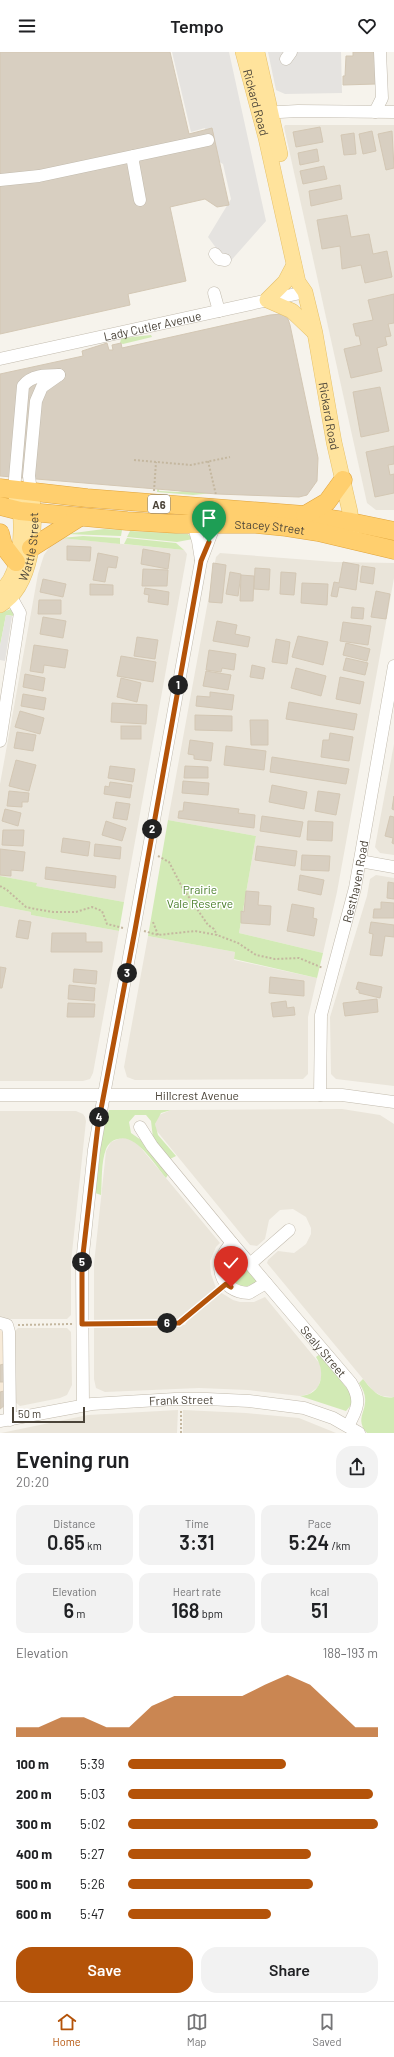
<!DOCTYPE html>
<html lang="en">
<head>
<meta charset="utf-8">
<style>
	:root { --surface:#fff; --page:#f2f2f2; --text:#202124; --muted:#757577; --line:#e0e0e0; --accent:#b45309 }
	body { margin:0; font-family:Barlow,sans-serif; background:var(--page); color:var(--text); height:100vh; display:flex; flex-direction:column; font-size:15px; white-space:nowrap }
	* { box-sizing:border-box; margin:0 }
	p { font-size:13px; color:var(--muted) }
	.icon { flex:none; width:22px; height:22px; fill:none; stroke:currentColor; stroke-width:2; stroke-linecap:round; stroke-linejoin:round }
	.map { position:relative; height:1381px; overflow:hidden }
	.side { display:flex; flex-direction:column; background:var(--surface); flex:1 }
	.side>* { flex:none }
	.scale { position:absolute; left:12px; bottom:10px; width:73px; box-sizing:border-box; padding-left:4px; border:2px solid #4b4439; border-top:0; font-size:11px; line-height:14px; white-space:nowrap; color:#4b4439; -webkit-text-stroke:3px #fff; paint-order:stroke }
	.pin { position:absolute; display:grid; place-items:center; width:34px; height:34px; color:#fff; margin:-41px -17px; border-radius:50% 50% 50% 0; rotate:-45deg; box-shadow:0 0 4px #0007 }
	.pin .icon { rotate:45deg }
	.km { position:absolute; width:20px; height:20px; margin:-10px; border-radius:50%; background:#222; color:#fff; font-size:11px; line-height:20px; text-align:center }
	.round { display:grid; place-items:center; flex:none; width:42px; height:42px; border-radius:16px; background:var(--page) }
	.overview { display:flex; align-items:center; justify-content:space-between; height:68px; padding:0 16px }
	h1 { font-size:22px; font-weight:600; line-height:30px }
	.stats { display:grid; grid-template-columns:repeat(3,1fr); gap:6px; height:68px; padding:4px 16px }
	.stats div { display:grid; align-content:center; border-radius:10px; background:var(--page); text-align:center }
	.stats b { font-size:20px; font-weight:600 }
	.stats small { font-size:11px; font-weight:400 }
	.stats p { font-size:11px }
	.chart { height:112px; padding:8px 16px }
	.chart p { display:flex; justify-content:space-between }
	.chart svg { width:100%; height:72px; margin-top:4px; fill:var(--accent); opacity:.7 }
	.action { display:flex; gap:8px; margin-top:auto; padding:8px 16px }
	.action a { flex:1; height:46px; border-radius:16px; background:var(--accent); color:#fff; font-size:16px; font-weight:600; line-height:46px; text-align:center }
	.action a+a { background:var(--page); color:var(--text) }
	ul { padding:0 16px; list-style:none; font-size:13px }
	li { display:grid; grid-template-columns:64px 48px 1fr; align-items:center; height:30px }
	li i { height:10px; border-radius:5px; background:var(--accent) }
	header { display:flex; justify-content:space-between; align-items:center; height:52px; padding:0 16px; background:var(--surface); font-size:18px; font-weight:600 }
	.tab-bar { display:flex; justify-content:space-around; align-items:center; height:56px; border-top:1px solid var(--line); background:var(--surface); font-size:11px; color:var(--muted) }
	.tab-bar a { display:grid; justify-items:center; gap:2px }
	.tab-bar .selected { color:var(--accent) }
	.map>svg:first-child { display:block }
	.residential { fill:#eae5da }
	.commercial { fill:#f7ead8 }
	.green { fill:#d2eab5 }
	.parking { fill:#e5e3e0 }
	.building { fill:#d8cfc1; stroke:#d3c7b4 }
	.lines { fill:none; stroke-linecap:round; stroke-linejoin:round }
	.minor-casing { stroke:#c2bbae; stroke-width:13 }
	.major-casing { stroke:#e6c16a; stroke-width:16 }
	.highway-casing { stroke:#e0a43c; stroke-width:19 }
	.path { stroke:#c4b79f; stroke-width:2; stroke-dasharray:2 2; stroke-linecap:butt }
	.minor { stroke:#fff; stroke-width:12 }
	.major { stroke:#ffe39c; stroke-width:15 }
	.highway { stroke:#ffcf6e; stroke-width:18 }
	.route-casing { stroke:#fff; stroke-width:8 }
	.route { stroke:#b45309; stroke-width:5 }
	.labels { text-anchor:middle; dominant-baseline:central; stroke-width:3; stroke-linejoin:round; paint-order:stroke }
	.shield { fill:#fff; stroke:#817c74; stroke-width:1 }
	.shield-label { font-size:11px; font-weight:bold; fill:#4b4439 }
	.street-label { font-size:12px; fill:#4b4439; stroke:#fff }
	.park-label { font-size:12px; fill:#4a7f2a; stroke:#fff }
</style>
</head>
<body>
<header><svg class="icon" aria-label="menu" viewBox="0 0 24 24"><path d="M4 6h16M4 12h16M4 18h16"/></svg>Tempo<svg class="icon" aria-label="heart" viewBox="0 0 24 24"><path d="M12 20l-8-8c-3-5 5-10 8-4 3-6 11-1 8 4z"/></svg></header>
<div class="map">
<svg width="394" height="1381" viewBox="0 0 394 1381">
	<rect width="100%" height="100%" fill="#f6f3ec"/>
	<!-- residential -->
	<g class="residential">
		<polygon points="285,73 394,73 394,458 376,458 367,451 284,75"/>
		<polygon points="61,486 184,498 187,502 124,850 36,834 36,831 0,824 0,732 38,522 44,503 51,493"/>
		<polygon points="220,501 335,510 394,511 394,526 337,840 323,901 239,881 256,784 168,768 216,505"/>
		<polygon points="394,692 394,803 380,801 375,795"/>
		<polygon points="376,823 394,826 394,1034 336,1027 331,1022 330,965 367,844 370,827"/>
		<polygon points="0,854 31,860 31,863 119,879 93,1021 90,1027 83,1029 0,1029"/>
		<polygon points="148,884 235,900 234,908 317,926 308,965 308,1022 303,1027 135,1028 127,1025 124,1015"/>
		<polygon points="342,1057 380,1063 394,1072 394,1345 391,1345 382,1344 373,1339 267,1211 268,1208 278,1199 294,1201 306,1192 311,1182 311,1176 306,1165 293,1157 280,1158 269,1168 265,1187 257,1194 250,1193 156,1078 155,1072 159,1063 171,1058"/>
		<polygon points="0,1059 76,1059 83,1062 85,1065 86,1069 71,1210 71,1263 67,1267 0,1267"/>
		<polygon points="121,1086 127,1086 136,1090 220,1191 216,1195 210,1209 211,1222 216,1236 177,1268 94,1269 94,1212 106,1099 111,1090"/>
		<polygon points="220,1240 233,1248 240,1250 254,1250 265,1245 320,1312 322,1324 318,1335 309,1342 300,1344 248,1338 199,1336 105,1340 96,1336 94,1327 94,1274 185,1273 189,1266"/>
		<polygon points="18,1276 67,1276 71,1280 72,1333 67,1343 60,1346 20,1354 14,1349 13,1281"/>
		<polygon points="178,1358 177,1381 1,1381 88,1363"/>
		<polygon points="183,1358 246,1361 299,1366 336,1381 183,1381"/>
	</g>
	<!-- commercial -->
	<polygon class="commercial" points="0,1277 3,1280 4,1354 0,1356"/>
	<!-- green -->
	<g class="green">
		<polygon points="151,283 152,285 123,292 120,291 121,287 124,286"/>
		<polygon points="158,429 160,429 159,439 178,440 212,433 213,441 193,443 157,440"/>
		<polygon points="104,477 122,478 121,484 66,482"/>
		<polygon points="130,479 188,482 193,487 177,490 127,485"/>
		<polygon points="83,484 120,486 120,492 61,486"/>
		<polygon points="127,486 176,491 184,498 124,492"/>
		<polygon points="11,557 14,558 14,564 6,563 0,594 0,561"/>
		<polygon points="168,768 256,784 239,881 323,901 317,926 234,907 235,900 148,884"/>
		<polygon points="0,824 37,831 36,834 124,850 119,879 31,863 31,860 0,854"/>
		<path d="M109,1058h62l-10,3 -6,11 3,11 18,21 -6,3 -17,-21 -2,-17 -5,-6h-11l-6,7 2,11 10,7 28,33 -3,5c-11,-13 -30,-45 -48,-39 -6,1 -10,5 -12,10 -5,13 -4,32 -5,46l-6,-2 8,-64z"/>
		<path d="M233,1201l24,27 -1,2 -10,5 -13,-3c-6,-9 -12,-23 0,-31z"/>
		<path d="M320,1302l32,41 -1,10 -5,6 -46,-15c22,-1 26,-23 16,-39z"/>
		<path d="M363,1327c8,10 16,21 31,18v36h-27c-16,-18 9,-25 -8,-50z"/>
	</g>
	<!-- parking -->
	<g class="parking">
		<polygon points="172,0 229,0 266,169 228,212 208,185 231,147 223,112 214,107 205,76 191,80"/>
		<polygon points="268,0 341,0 342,41 285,42 276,38"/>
		<polygon points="6,563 12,564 5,609 0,608 0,594"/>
	</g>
	<!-- building -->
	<g class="building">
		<polygon points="0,0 170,0 189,82 212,76 229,153 217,155 205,147 170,155 186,229 128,242 130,253 0,282"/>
		<polygon points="353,0 383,0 376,32 343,33 343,24 345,24 346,4 353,4"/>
		<polygon points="320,75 323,90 296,95 293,80"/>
		<polygon points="372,79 376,99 363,102 359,82"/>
		<polygon points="392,79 394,116 386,118 378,82"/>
		<polygon points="354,81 356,102 344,103 341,83"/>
		<polygon points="317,97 319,109 300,113 298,101"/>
		<polygon points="324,114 327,127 303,132 300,119"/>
		<polygon points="340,133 342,147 311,154 309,139"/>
		<polygon points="347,163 351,185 369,182 373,202 387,199 392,225 365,231 361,213 342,217 340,194 322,197 317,168"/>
		<polygon points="394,242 394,271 388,272 391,284 385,285 387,293 377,296 382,319 351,326 344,297 361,293 359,284 356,284 353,272 373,268 368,248"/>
		<polygon points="282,262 288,267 290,273 318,406 317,429 307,443 299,445 217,442 0,424 0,322 83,304 82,299 107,291 109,298 113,298 112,293 121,291 122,296 270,263"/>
		<polygon points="380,335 389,379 361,385 353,340"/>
		<polygon points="394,394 394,412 388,413 390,423 394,422 394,441 375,445 366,400"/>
		<polygon points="67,494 91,495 90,509 67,508"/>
		<polygon points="143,497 170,502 168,517 141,512"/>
		<polygon points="98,501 118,505 116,516 108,515 105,530 93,528"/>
		<polygon points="343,510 359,513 356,538 339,535 337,545 331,544 334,530 339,531"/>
		<polygon points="213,511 226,513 222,551 209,550"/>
		<polygon points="362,514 375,516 373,532 360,530"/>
		<polygon points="255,516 270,517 269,538 254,537"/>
		<polygon points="143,517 168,518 167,534 142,534"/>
		<polygon points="230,520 241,522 238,544 226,542"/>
		<polygon points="281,520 296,521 294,543 280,542"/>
		<polygon points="241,523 254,524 253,549 240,549"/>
		<polygon points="43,527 66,532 63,545 40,540"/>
		<polygon points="302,531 328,532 327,553 301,551"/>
		<polygon points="90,532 113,533 113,543 90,543"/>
		<polygon points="145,536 169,540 168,553 148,550 149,543 144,542"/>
		<polygon points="376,539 390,542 386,567 371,565"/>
		<polygon points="39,548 61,548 61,562 38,562"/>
		<polygon points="352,555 364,556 363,567 351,566"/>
		<polygon points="43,565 66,569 63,586 40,582"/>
		<polygon points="217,569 237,573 235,582 250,585 248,595 213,589"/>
		<polygon points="343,570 371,574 368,593 340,589"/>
		<polygon points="298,584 328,590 323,613 292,605"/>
		<polygon points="137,585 158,588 155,607 134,604"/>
		<polygon points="276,587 290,590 287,612 272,610"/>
		<polygon points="346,591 370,597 367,609 343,603"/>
		<polygon points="34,593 68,598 65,616 44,613 43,621 30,619"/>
		<polygon points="209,598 236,602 234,618 222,616 221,620 206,618"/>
		<polygon points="121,604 156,610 153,630 117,624"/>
		<polygon points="346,606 368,611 365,623 343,618"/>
		<polygon points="252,613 265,616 263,627 250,625"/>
		<polygon points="296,616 326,624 321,644 291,636"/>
		<polygon points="206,619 231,623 228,638 203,634"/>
		<polygon points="25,622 45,626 43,639 23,635"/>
		<polygon points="340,625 364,630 360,652 336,647"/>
		<polygon points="121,626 141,631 137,650 117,645"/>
		<polygon points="210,640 234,643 232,658 196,654 197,644 210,645"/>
		<polygon points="23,642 46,646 44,658 21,654"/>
		<polygon points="289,650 357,662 354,678 286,667"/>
		<polygon points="112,651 147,653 146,672 111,670"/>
		<polygon points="20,659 44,666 40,682 15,675"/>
		<polygon points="195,663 232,664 232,679 195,678"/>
		<polygon points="250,668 268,668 268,693 251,693"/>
		<rect x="121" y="674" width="20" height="13"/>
		<polygon points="17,680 36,683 33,699 14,696"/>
		<polygon points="330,681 353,685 349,709 321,705 323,688 329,688"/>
		<polygon points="190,688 213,691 211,709 194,707 194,703 188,702"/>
		<polygon points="226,694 266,699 264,718 224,713"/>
		<polygon points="272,705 349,717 346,732 270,720"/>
		<polygon points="16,708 36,713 29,739 9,734"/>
		<polygon points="110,714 135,717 133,730 108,726"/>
		<polygon points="185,714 208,715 208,726 184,726"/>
		<polygon points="183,729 209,731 208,743 182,741"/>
		<polygon points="110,730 132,733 130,746 104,742 105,734 109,735"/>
		<polygon points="272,733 307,740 304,757 269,750"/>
		<polygon points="9,739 29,741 28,750 22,750 22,755 7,754"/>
		<polygon points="318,739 340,742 336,763 315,759"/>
		<polygon points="394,744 394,758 392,757"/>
		<polygon points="116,750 130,752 127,768 113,766"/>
		<polygon points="184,750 239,757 238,761 255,763 254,776 178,766 179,759 183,759"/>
		<polygon points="5,757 21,761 18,774 2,769"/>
		<polygon points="262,764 303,770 300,785 260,779"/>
		<polygon points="390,764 394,765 394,792 392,791 393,786 385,784"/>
		<polygon points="106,769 126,776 122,789 102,783"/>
		<polygon points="308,769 333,770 332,789 307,788"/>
		<polygon points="3,778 24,778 23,794 2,793"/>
		<polygon points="63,786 90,790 88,804 61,800"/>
		<polygon points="95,792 121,795 120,807 94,804"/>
		<polygon points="257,794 297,799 295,814 255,808"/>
		<polygon points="0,797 25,800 23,819 11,818 11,824 0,823"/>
		<polygon points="302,803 330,804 329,819 301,818"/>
		<polygon points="46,815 116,824 115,836 45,827"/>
		<polygon points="300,823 324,828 321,843 298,838"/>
		<polygon points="388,830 394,831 394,847 387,846"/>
		<polygon points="246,839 259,840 258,853 271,854 270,873 241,871 241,859 244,860"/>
		<polygon points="381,850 394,851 394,866 373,866 374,857 381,857"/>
		<polygon points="292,852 314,856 313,866 317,867 314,884 287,879"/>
		<polygon points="19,868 31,870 28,887 16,885"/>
		<polygon points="371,870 394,873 394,885 385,884 382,904 370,903 373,882 369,881"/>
		<polygon points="52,881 86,881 86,890 102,890 102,900 51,900"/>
		<polygon points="0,915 6,916 2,936 0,936"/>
		<polygon points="74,917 97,919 96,932 73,930"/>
		<polygon points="270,925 304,929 304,944 269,941"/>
		<polygon points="358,930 382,935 380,946 359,941 359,938 356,937"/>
		<polygon points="69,933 95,936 94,949 68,947"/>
		<polygon points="377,947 378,960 345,964 343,951"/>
		<polygon points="286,949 287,956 294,955 295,963 273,965 271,951"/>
		<polygon points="68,951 95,952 94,965 67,965"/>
		<polygon points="4,1312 5,1330 0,1330 0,1313"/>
		<polygon points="4,1339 5,1353 0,1357 0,1340"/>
	</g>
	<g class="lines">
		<!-- minor casing -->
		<g class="minor-casing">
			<g id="minor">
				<polyline points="286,7 291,0"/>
				<polyline points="375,60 382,46 380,0"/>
				<polyline points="261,61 298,59 394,60"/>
				<polyline points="134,104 133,110 140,148"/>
				<polyline points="0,128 39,124 208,88"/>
				<polyline points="215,202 219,207 225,208"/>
				<polyline points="214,241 219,259"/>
				<path id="s1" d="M0,307l305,-67"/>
				<path d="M14,438l9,-104c8,-11 23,-11 36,-11"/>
				<polyline points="31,440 29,424 36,349 42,335 59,323"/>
				<polyline points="193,472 198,489 201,508"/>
				<polyline points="0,689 20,561 11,545"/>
				<polyline points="360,809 394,815"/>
				<path id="s2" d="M0,1043h342l52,7"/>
				<path id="s3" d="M320,1043l1,-80 34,-127 39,-222"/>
				<path id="s4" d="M140,1075l12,19 80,97 119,140c11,17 6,27 -3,43"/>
				<path d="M232,1191c-21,20 -13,49 17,50l17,-10"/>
				<polyline points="250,1212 289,1178"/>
				<polyline points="0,1271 7,1273 9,1280 10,1368"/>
				<polyline points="83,1353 82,1211 94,1098 201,509 215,472"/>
				<path id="s5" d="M0,1369l92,-17 83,-5h32l42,2 55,7 29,10 26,15"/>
			</g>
		</g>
		<!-- major casing -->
		<g class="major-casing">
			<g id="major">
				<path id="s6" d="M243,0l23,86 32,144 7,10 10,41 19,109 16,70 2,21"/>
				<polyline points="257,0 280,102"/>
				<polyline points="294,213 285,230 267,248 292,259 314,280"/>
				<path d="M0,539c20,-13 23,-58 20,-80 -1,-7 -4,-14 -6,-21"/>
				<path id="s7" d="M0,553c33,-19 37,-79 31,-113"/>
			</g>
		</g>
		<!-- highway casing -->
		<g class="highway-casing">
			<g id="highway">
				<polyline points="0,436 87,446 305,463 351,470 394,479"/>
				<path id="s8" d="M0,454l20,5 107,10 49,3h80l30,3 32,5 76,18"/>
				<polyline points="305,463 327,450 343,428"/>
				<polyline points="0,481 3,493 16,510"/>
				<polyline points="31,496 80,465"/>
			</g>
		</g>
		<!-- path -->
		<g class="path">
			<polyline points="134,408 191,413 230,405"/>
			<polyline points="208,409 216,443"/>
			<polyline points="154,439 156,410"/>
			<polyline points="158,804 169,810 182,835 208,873 214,877 217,883"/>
			<polyline points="0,834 7,838 26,855 35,857 53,860 76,860 92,855 102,859 107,872 123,876"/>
			<polyline points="153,870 158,883"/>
			<polyline points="144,879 158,883 195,879 217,883 238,891 256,903 275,907 299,906 323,916"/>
			<polyline points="92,1272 179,1271 218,1238"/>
			<polyline points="18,1273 72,1272"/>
			<polyline points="181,1381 181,1358"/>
		</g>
		<!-- minor -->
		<use href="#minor" class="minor"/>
		<!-- major -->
		<use href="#major" class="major"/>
		<!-- highway -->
		<use href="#highway" class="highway"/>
	</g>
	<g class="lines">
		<!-- route casing -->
		<g class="route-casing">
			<polyline id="route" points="209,490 201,509 135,878 98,1073 82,1211 82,1272 179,1271 226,1232 231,1235"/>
		</g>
		<!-- route -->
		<use href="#route" class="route"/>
	</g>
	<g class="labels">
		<!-- shield labels -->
		<rect class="shield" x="148" y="443" width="22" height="18" rx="3"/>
		<g class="shield-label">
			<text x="159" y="452">A6</text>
		</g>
		<!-- street labels -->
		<g class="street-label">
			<text stroke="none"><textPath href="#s6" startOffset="52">Rickard Road</textPath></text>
			<text stroke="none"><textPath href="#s1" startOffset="156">Lady Cutler Avenue</textPath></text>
			<text stroke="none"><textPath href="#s6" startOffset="375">Rickard Road</textPath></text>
			<text stroke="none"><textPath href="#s8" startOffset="271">Stacey Street</textPath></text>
			<text stroke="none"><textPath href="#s7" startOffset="68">Wattle Street</textPath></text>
			<text stroke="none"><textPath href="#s3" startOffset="218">Resthaven Road</textPath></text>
			<text stroke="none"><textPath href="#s2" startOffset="197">Hillcrest Avenue</textPath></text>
			<text stroke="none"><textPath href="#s4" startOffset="290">Sealy Street</textPath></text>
			<text stroke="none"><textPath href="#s5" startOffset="183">Frank Street</textPath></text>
		</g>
		<!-- park labels -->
		<g class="park-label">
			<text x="200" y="837">Prairie<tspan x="200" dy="14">Vale Reserve</tspan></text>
		</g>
	</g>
</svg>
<div class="scale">50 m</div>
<div class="pin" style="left:209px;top:490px;background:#1e9e55"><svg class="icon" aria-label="arrive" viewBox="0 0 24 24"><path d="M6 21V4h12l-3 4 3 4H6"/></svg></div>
<div class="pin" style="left:231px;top:1235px;background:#d93025"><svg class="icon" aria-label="check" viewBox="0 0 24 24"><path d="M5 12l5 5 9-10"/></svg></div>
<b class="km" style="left:178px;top:633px">1</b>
<b class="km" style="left:152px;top:777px">2</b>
<b class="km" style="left:127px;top:921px">3</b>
<b class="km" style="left:99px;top:1065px">4</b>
<b class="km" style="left:82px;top:1210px">5</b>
<b class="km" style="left:167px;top:1271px">6</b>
</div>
<section class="side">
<div class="overview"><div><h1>Evening run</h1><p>20:20</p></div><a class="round"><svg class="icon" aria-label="share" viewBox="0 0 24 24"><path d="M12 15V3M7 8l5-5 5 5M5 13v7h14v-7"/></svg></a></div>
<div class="stats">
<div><p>Distance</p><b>0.65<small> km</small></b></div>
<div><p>Time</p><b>3:31</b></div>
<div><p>Pace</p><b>5:24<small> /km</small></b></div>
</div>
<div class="stats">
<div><p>Elevation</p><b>6<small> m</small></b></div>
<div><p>Heart rate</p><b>168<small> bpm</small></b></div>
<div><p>kcal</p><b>51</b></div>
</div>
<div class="chart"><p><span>Elevation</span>188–193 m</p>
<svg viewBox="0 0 160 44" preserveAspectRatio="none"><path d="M0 44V38L10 38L20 32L30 32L40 38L50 38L60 25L70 19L80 19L90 19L100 19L110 12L120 6L130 12L140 25L150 38L160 38V44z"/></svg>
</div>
<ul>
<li><b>100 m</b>5:39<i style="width:63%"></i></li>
<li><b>200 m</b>5:03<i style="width:98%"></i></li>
<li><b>300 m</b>5:02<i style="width:100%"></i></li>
<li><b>400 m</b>5:27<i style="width:73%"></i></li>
<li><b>500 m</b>5:26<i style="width:74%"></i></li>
<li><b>600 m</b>5:47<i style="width:57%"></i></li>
</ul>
<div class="action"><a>Save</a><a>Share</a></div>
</section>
<nav class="tab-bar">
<a class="selected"><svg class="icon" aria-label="home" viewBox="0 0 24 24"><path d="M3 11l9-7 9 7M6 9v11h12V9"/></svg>Home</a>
<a><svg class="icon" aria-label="map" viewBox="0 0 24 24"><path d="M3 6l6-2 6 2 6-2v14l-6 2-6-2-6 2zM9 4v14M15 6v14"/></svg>Map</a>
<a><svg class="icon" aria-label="saved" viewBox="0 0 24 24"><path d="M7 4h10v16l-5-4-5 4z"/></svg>Saved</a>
</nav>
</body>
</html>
